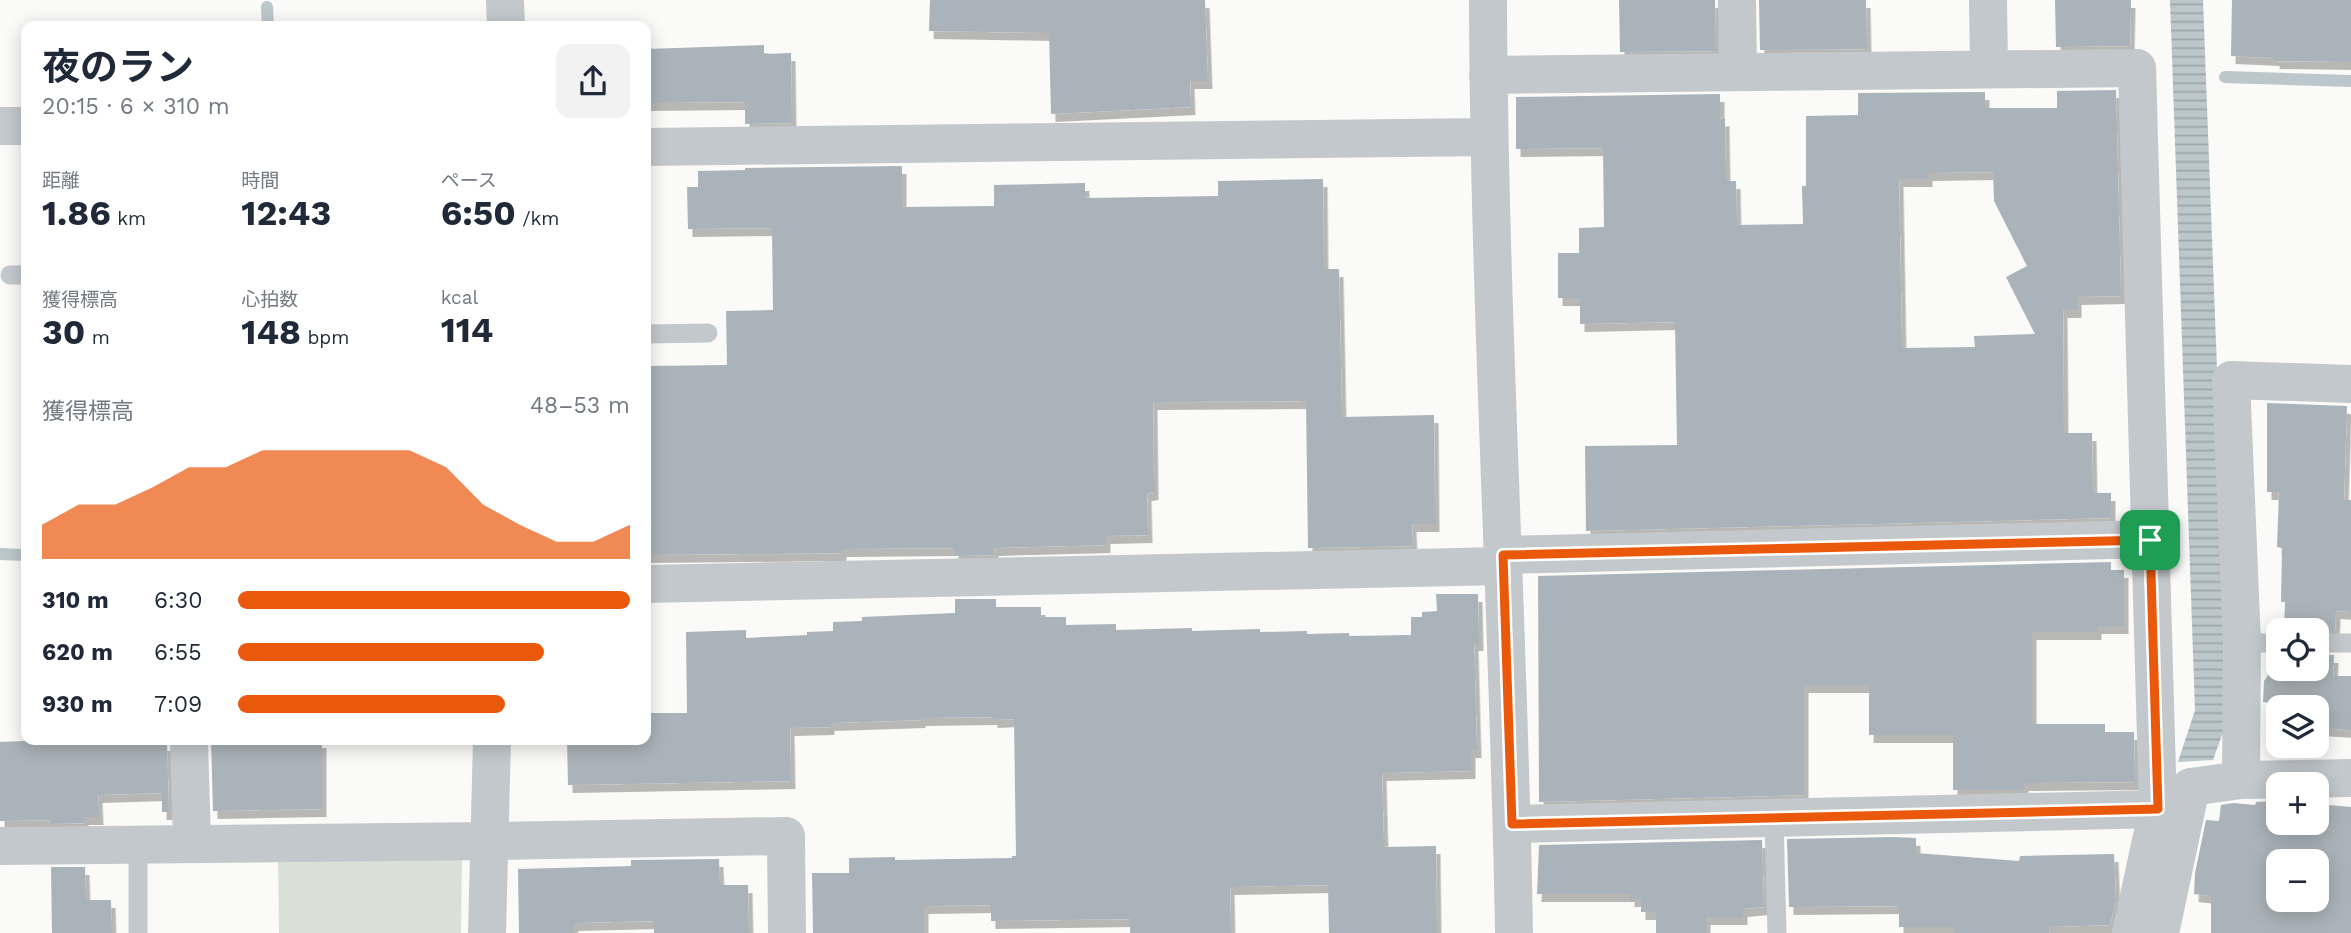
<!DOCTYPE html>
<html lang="ja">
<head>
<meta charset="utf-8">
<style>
	:root { --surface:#fff; --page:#f2f2f3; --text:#1f2937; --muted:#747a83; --accent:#ea580c }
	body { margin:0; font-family:"Work Sans","Noto Sans JP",sans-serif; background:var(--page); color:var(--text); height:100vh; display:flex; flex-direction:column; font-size:26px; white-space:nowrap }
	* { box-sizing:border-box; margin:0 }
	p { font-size:23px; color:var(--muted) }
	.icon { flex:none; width:38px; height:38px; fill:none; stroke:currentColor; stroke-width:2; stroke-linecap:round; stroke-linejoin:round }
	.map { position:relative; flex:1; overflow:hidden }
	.details { position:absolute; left:21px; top:21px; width:630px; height:724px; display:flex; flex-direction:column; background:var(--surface); border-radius:14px; box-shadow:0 4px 18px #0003 }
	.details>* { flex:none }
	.buttons { position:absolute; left:2266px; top:618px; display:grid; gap:14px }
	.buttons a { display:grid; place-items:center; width:63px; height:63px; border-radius:14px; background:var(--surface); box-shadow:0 4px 18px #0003; font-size:35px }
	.pin { position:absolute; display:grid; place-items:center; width:60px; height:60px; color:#fff; margin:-30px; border-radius:14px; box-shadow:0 4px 10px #0006 }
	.round { display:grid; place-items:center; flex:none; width:74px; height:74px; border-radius:14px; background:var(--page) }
	.overview { display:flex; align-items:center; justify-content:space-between; height:119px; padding:0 21px }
	h1 { font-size:38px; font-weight:700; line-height:52px }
	.figures { display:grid; grid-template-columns:repeat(3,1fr); gap:10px; height:119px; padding:7px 21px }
	.figures div { display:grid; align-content:center }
	.figures b { font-size:35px; font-weight:700 }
	.figures small { font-size:19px; font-weight:400 }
	.figures p { font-size:19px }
	.chart { height:196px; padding:14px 21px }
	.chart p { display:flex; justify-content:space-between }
	.chart svg { width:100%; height:126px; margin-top:7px; fill:var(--accent); opacity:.7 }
	ul { padding:0 21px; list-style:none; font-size:23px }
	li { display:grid; grid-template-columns:112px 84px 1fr; align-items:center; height:52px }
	li i { height:18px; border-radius:9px; background:var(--accent) }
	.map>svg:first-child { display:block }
	.pitch { fill:#dadfd7 }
	.water { fill:url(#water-rules) }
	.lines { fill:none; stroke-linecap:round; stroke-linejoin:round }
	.stream { stroke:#bbc7cb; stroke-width:12 }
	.building { fill:#aab3b9; fill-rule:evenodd; filter:url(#shadow) }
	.service { stroke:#c3c8cc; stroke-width:19 }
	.minor { stroke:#c3c8cc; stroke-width:38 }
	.tertiary { stroke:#c3c8cc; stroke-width:38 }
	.route-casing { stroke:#fff; stroke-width:14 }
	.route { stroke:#ea580c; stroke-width:9 }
</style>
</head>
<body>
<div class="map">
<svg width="2351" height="933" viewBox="0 0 2351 933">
	<defs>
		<pattern id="water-rules" width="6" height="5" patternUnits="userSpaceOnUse" patternTransform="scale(1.75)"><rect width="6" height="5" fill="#bbc7cb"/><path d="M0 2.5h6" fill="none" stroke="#9ca6aa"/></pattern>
		<filter id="shadow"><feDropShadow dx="4.5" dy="8" stdDeviation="0" flood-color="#0004"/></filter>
	</defs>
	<rect width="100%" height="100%" fill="#fafaf8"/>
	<!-- pitch -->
	<polygon class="pitch" points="462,858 461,933 279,933 278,861"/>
	<!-- water -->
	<polygon class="water" points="2170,0 2203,0 2230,713 2213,760 2178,762 2195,710"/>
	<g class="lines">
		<!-- stream -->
		<g class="stream">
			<polyline points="267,7 268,26"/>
			<polyline points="2225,77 2351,81"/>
			<polyline points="0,554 26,555"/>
		</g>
	</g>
	<!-- building -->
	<g class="building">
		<polygon points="930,0 1205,0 1208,81 1190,81 1191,107 1051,114 1049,33 929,31"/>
		<polygon points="1619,0 1715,0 1716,51 1620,52"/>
		<polygon points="1759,0 1866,0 1867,49 1760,50"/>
		<polygon points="2055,0 2131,0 2130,46 2056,47"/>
		<polygon points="2232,0 2351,0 2351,62 2275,61 2275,58 2231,56"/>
		<polygon points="764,45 764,54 791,53 792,123 745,124 745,102 646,103 646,49"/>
		<path d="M2116,90l5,206 -44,1v13h-14l1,123h28l1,60h18v25l-525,13 -1,-85 92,-1 -2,-123 -95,2v-26h-22v-45h21v-25l25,-1 -1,-79 -87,1v-52l204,-3v25l5,-1 1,63h10l1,44 66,-1 -1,-38h4v-70l52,-1v-22l127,-1v16h72v-17zM1993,172l1,29 33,65 -21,11 29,57 -61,2 1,11 -73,1 -3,-169h29v-6z"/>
		<polygon points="902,166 902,207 994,206 994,185 1085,183 1085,198 1218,196 1218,181 1323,179 1324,269 1339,269 1342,417 1434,415 1435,524 1412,524 1413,546 1308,548 1306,401 1156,402 1153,402 1154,492 1147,493 1148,535 1106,536 1106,545 994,548 995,555 954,556 954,548 842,549 842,553 646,555 646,366 727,365 726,311 773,310 772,228 688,229 687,187 698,187 698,171 745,170 745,168"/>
		<polygon points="2267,403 2347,406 2344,500 2351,500 2351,612 2336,611 2335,631 2284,630 2285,602 2281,602 2282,548 2277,547 2279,492 2267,492"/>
		<polygon points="2111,562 2111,570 2124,570 2124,626 2097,626 2097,632 2032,632 2032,724 2105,724 2105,732 2134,732 2135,782 2024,783 2024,790 1953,790 1953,735 1869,735 1869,685 1804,685 1804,795 1539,802 1538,576"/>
		<polygon points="1436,594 1478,594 1479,643 1474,643 1477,750 1471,750 1471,771 1382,773 1384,847 1436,846 1437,933 1329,933 1328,885 1230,887 1231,933 1130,933 1130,919 991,921 991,905 924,906 924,933 813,933 812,873 849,873 849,858 895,857 895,860 1012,858 1012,856 1016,856 1014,719 993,720 993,717 921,718 921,720 830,723 830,727 790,728 791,781 568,785 567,740 646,740 646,713 687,713 686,632 746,630 746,638 807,635 807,632 833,631 833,622 862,621 862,617 955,613 955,599 996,599 996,607 1041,607 1041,617 1066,617 1066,625 1116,624 1116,630 1192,628 1192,631 1260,629 1260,632 1307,631 1307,634 1349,633 1349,636 1411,635 1411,617 1422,617 1422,612 1437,611"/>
		<polygon points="2317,655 2334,655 2333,676 2351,676 2351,730 2317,728 2317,707 2285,707 2285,704 2263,702 2264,681 2278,661 2278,668 2317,668"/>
		<polygon points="48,740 134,740 134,743 167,743 169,812 162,812 162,793 98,795 99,817 84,817 84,823 51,824 51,820 0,821 0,742"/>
		<polygon points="211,740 322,740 322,809 213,811"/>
		<path d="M2278,801v21h39v-18l34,3v126h-140v-37l-17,-2 1,-21 11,-53 13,1 2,-16 12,-2 22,2 1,-3zM2278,861h39v39h-39z"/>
		<polygon points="1893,837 1916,838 1916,853 2019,861 2020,856 2114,854 2116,901 2110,925 2050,927 2049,933 1954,933 1954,927 1899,927 1899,906 1789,907 1787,839"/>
		<polygon points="1762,840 1764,907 1743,909 1743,917 1706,917 1706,933 1656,933 1656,912 1641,912 1641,899 1630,899 1630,894 1537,894 1539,845"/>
		<polygon points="719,859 720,885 748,885 749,933 654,933 654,921 574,923 574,933 519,933 518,869 631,866 631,860"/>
		<polygon points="51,867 85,867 86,900 111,900 112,933 52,933"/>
	</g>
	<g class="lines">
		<!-- service -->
		<g class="service">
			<polyline points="10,275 26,275"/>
			<polyline points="646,334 708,333"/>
			<polyline points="2242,643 2278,643"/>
			<polyline points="2317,643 2351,643"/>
			<polyline points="1774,818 1777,933"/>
			<polyline points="138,845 138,933"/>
		</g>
		<!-- minor -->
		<g class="minor">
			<polyline points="505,0 506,26"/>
			<polyline points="1737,0 1738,72"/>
			<polyline points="1988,0 1989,69"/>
			<polyline points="1488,75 2137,68 2158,809 2131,933"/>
			<polyline points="0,126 26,126"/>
			<polyline points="646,147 1489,137"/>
			<polyline points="1503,555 2150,539"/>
			<polyline points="646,584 1503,566"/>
			<polyline points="189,740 192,844"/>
			<polyline points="2241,780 2242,643 2231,380 2351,384"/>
			<polyline points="1512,824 2158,809 2191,787 2241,780 2351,778"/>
			<polyline points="0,846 490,841 786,836 787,933"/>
			<polyline points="487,933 492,740"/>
			<polyline points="2160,933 2191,787"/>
		</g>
		<!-- tertiary -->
		<path class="tertiary" d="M1488,0c1,311 21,622 26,933"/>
	</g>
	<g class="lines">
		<!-- route casing -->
		<g class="route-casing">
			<polygon id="route" points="2150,540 2158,809 1512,824 1503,555"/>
		</g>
		<!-- route -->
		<use href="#route" class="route"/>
	</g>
</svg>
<div class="buttons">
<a><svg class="icon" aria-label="locate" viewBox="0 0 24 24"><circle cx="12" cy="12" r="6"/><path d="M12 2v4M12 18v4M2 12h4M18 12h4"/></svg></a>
<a><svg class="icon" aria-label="layers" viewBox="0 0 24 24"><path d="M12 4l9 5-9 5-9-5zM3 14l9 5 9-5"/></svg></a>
<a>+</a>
<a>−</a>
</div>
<div class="pin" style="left:2150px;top:540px;background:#1e9e55"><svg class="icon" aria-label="arrive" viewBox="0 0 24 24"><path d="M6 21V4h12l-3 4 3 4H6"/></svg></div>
<section class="details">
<div class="overview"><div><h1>夜のラン</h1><p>20:15 · 6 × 310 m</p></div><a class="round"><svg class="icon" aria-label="share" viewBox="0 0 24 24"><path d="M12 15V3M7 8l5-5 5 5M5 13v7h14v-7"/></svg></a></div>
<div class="figures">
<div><p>距離</p><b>1.86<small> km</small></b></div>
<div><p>時間</p><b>12:43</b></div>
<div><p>ペース</p><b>6:50<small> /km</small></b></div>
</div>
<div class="figures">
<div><p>獲得標高</p><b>30<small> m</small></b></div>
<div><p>心拍数</p><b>148<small> bpm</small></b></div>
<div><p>kcal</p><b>114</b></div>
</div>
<div class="chart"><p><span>獲得標高</span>48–53 m</p>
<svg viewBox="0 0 160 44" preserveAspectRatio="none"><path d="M0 44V32L10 25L20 25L30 19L40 12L50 12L60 6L70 6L80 6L90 6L100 6L110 12L120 25L130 32L140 38L150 38L160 32V44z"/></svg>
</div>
<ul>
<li><b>310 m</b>6:30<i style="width:100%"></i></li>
<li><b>620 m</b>6:55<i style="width:78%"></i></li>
<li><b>930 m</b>7:09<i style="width:68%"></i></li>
</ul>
</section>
</div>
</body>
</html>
